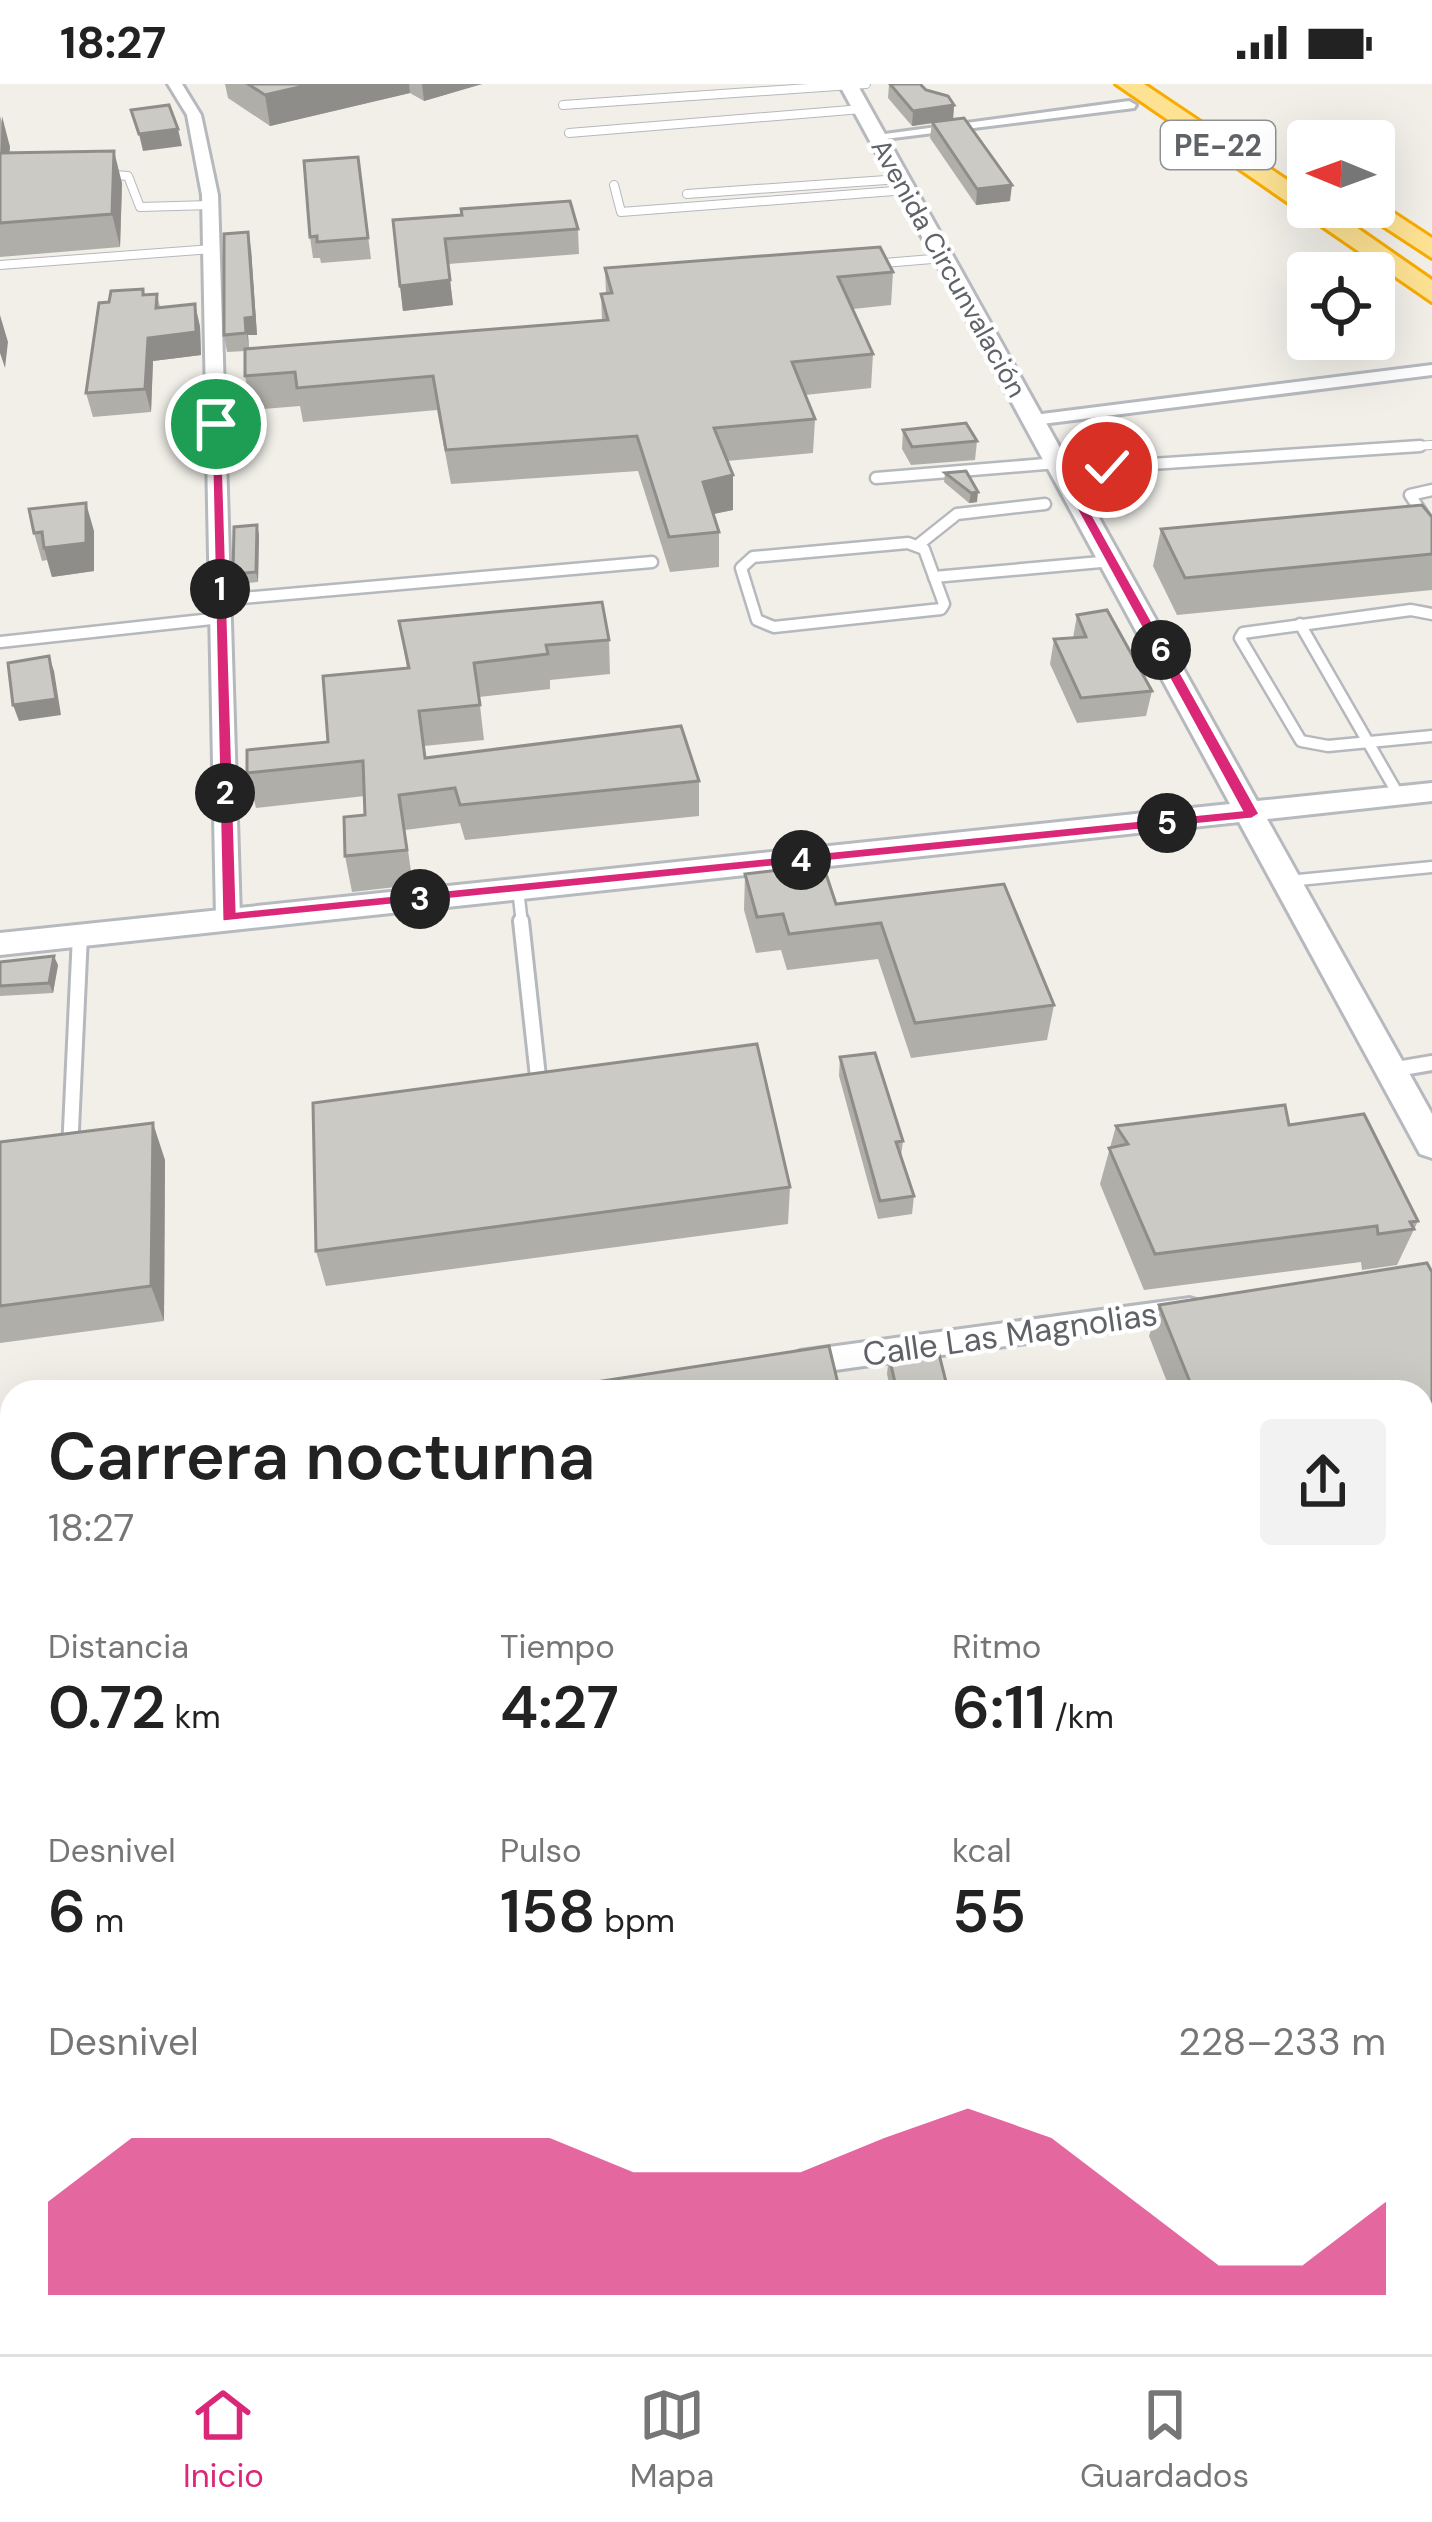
<!DOCTYPE html>
<html lang="es">
<head>
<meta charset="utf-8">
<style>
	:root { --surface:#fff; --page:#f2f2f2; --text:#222; --muted:#767676; --line:#e0e0e0; --accent:#db2777 }
	body { margin:0; font-family:"DM Sans",sans-serif; background:var(--page); color:var(--text); height:100vh; display:flex; flex-direction:column; font-size:45px; white-space:nowrap }
	* { box-sizing:border-box; margin:0 }
	p { font-size:39px; color:var(--muted) }
	.icon { flex:none; width:66px; height:66px; fill:none; stroke:currentColor; stroke-width:2; stroke-linecap:round; stroke-linejoin:round }
	.map { position:relative; flex:1; overflow:hidden }
	.details { position:absolute; left:0px; top:1296px; width:1434px; height:975px; display:flex; flex-direction:column; background:var(--surface); border-radius:36px 36px 0 0; box-shadow:0 12px 48px #0002 }
	.details>* { flex:none }
	.needle { width:78px; rotate:271deg }
	.controls { position:absolute; left:1287px; top:36px; display:grid; gap:24px }
	.controls a { display:grid; place-items:center; width:108px; height:108px; border-radius:12px; background:var(--surface); box-shadow:0 12px 48px #0002; font-size:60px }
	.pin { position:absolute; display:grid; place-items:center; width:102px; height:102px; color:#fff; margin:-51px; border:6px solid #fff; border-radius:50%; box-shadow:0 3px 12px #0007 }
	.km { position:absolute; width:60px; height:60px; margin:-30px; border-radius:50%; background:#222; color:#fff; font-size:33px; line-height:60px; text-align:center }
	.round { display:grid; place-items:center; flex:none; width:126px; height:126px; border-radius:12px; background:var(--page) }
	.overview { display:flex; align-items:center; justify-content:space-between; height:204px; padding:0 48px }
	h1 { font-size:66px; font-weight:600; line-height:90px }
	.figures { display:grid; grid-template-columns:repeat(3,1fr); gap:18px; height:204px; padding:12px 48px }
	.figures div { display:grid; align-content:center }
	.figures b { font-size:60px; font-weight:600 }
	.figures small { font-size:33px; font-weight:400 }
	.figures p { font-size:33px }
	.chart { height:336px; padding:24px 48px }
	.chart p { display:flex; justify-content:space-between }
	.chart svg { width:100%; height:216px; margin-top:12px; fill:var(--accent); opacity:.7 }
	.status { display:flex; justify-content:space-between; align-items:center; height:84px; padding:0 60px; background:var(--surface); direction:ltr }
	.status svg { height:33px; fill:currentColor }
	.tabs { display:flex; justify-content:space-around; align-items:center; height:168px; border-top:3px solid var(--line); background:var(--surface); font-size:33px; color:var(--muted) }
	.tabs a { display:grid; justify-items:center; gap:6px }
	.tabs .active { color:var(--accent) }
	.map>svg:first-child { display:block }
	.lines { fill:none; stroke-linecap:round; stroke-linejoin:round }
	.lane-far3-casing { stroke:#b5b8bc; stroke-width:10 }
	.lane-far2-casing { stroke:#b5b8bc; stroke-width:15 }
	.lane-far1-casing { stroke:#b5b8bc; stroke-width:20 }
	.lane-casing { stroke:#b5b8bc; stroke-width:24 }
	.street-casing { stroke:#b5b8bc; stroke-width:6 }
	.secondary-casing { stroke:#b6babf; stroke-width:6 }
	.highway-casing { stroke:#f9ab00; stroke-width:6 }
	.lane-far3 { stroke:#fff; stroke-width:8 }
	.lane-far2 { stroke:#fff; stroke-width:10 }
	.lane-far1 { stroke:#fff; stroke-width:14 }
	.lane { stroke:#fff; stroke-width:18 }
	.street { fill:#fff; fill-rule:evenodd }
	.secondary { fill:#fff; fill-rule:evenodd }
	.highway { fill:#fde293; fill-rule:evenodd }
	.wall { fill:#afaea9 }
	.shaded-wall { fill:#8f8d8a }
	.building { fill:#cccac5; stroke:#8f8d8a; stroke-width:3 }
	.route { fill:#db2777; stroke:#fff; stroke-width:3 }
	.labels { text-anchor:middle; dominant-baseline:central; stroke-width:9; stroke-linejoin:round; paint-order:stroke }
	.far-street-label { font-size:27px; fill:#5f6368; stroke:#fff }
	.shield { fill:#fff; stroke:#8f9295; stroke-width:3 }
	.shield-label { font-size:30px; font-weight:bold; fill:#5f6368 }
	.street-label { font-size:33px; fill:#5f6368; stroke:#fff }
</style>
</head>
<body>
<div class="status"><b>18:27</b><svg viewBox="0 0 49 12"><path d="M0 12V9h3v3zM5 12V6h3v6zM10 12V3h3v9zM15 12V0h3v12zM26 1h20v11H26zM47 4h2v5h-2z"/></svg></div>
<div class="map">
<svg width="1432" height="2270" viewBox="0 0 1432 2270">
	<rect width="100%" height="100%" fill="#f1efe8"/>
	<g class="lines">
		<!-- lane-far3 casing -->
		<g class="lane-far3-casing">
			<g id="lane-far3">
				<polyline points="563,21 866,0"/>
				<polyline points="569,49 862,25"/>
				<polyline points="101,90 128,92 140,123 211,121"/>
				<polyline points="614,101 621,128 907,106"/>
				<polyline points="687,110 900,95"/>
				<polyline points="872,180 944,174"/>
				<polyline points="0,181 212,165"/>
				<polyline points="1376,365 1431,361"/>
			</g>
		</g>
		<!-- lane-far2 casing -->
		<g class="lane-far2-casing">
			<g id="lane-far2">
				<polyline points="1061,386 1420,362"/>
				<polyline points="876,394 1057,379"/>
				<polyline points="1432,406 1410,411 1432,444"/>
				<polygon points="908,459 924,465 944,520 941,525 774,543 757,536 741,484 753,473"/>
				<polyline points="918,461 957,430 1045,420"/>
				<polyline points="934,493 1112,477"/>
				<polyline points="220,516 652,478"/>
				<polyline points="1432,530 1411,526 1243,549 1240,554 1301,657 1328,662 1432,652"/>
				<polyline points="1300,540 1399,712"/>
				<polyline points="0,558 221,534"/>
				<polyline points="1288,797 1432,783"/>
				<polyline points="518,805 522,840"/>
			</g>
		</g>
		<!-- lane-far1 casing -->
		<g class="lane-far1-casing">
			<g id="lane-far1">
				<polyline points="521,837 539,1002"/>
				<polyline points="1391,986 1432,979"/>
				<polyline points="70,1067 80,851"/>
			</g>
		</g>
		<!-- lane casing -->
		<g class="lane-casing">
			<polyline id="lane" points="851,2259 853,2270"/>
		</g>
		<!-- street casing -->
		<g class="street-casing">
			<g id="street">
				<polygon points="168,0 182,0 201,31 218,111 240,834 228,842 216,834 202,111 187,31"/>
				<polygon points="1129,17 1136,21 1134,24 877,56 870,52"/>
				<polygon points="1432,281 1432,291 1034,341 1025,336 1034,331"/>
				<polygon points="1190,1214 1200,1217 1204,1225 1200,1233 1190,1236 800,1291 790,1287 786,1279 790,1271 800,1267"/>
				<polygon points="12,1374 12,1400 0,1402 0,1376"/>
				<polygon points="1432,1985 1432,2023 1422,2024 1422,1986"/>
				<polygon points="12,2236 12,2259 31,2259 26,2270 0,2270 0,2238"/>
			</g>
		</g>
		<!-- secondary casing -->
		<g class="secondary-casing">
			<polygon id="secondary" points="839,0 857,0 1257,717 1432,699 1432,717 1267,735 1432,1030 1432,1074 1420,1070 1239,738 0,871 0,849 1230,720"/>
		</g>
		<!-- highway casing -->
		<g class="highway-casing">
			<g id="highway">
				<polygon points="1116,0 1144,0 1308,110 1308,123 1327,123 1432,196 1432,218"/>
				<polygon points="1374,116 1432,154 1432,174 1354,123 1374,123"/>
			</g>
		</g>
		<!-- lane-far3 -->
		<use href="#lane-far3" class="lane-far3"/>
		<!-- lane-far2 -->
		<use href="#lane-far2" class="lane-far2"/>
		<!-- lane-far1 -->
		<use href="#lane-far1" class="lane-far1"/>
		<!-- lane -->
		<use href="#lane" class="lane"/>
		<!-- street -->
		<use href="#street" class="street"/>
		<!-- secondary -->
		<use href="#secondary" class="secondary"/>
		<!-- highway -->
		<use href="#highway" class="highway"/>
	</g>
	<!-- wall -->
	<g class="wall">
		<polygon points="225,0 482,0 424,17 410,9 270,42 228,14"/>
		<polygon points="889,0 926,6 954,21 953,36 1010,117 976,121 930,54 932,39 912,42 888,14"/>
		<polygon points="0,32 10,63 9,69 122,99 120,163 0,173"/>
		<polygon points="358,73 371,175 321,179 320,174 313,174 310,153"/>
		<polygon points="393,136 578,145 579,170 448,180 453,221 403,227"/>
		<polygon points="251,165 257,251 248,251 249,265 602,236 601,210 606,210 605,184 893,188 891,221 853,225 873,270 871,304 805,311 815,335 813,369 727,377 733,426 714,430 719,448 719,483 670,488 638,387 451,400 437,326 303,338 300,322 252,326 245,292 245,267 227,268 224,251"/>
		<polygon points="143,205 145,211 157,210 160,223 195,220 200,243 201,271 153,277 151,328 93,333 86,309 109,218"/>
		<polygon points="903,346 977,357 975,376 911,381 902,365"/>
		<polygon points="966,387 977,418 969,419 944,398 945,389"/>
		<polygon points="1432,433 1432,506 1177,531 1153,482 1161,445"/>
		<polygon points="94,447 94,487 52,493 47,476 42,477 34,449"/>
		<polygon points="259,450 258,498 235,500 233,490"/>
		<polygon points="1077,531 1152,607 1146,632 1077,639 1050,580 1054,555 1073,554"/>
		<polygon points="399,537 609,556 610,590 550,596 550,605 479,613 484,656 424,662 425,673 699,697 699,732 465,756 460,739 405,746 413,801 352,808 345,772 365,731 365,712 256,724 247,689 328,658 407,584"/>
		<polygon points="745,790 836,820 1004,800 1054,921 1047,956 911,974 878,875 787,886 781,866 756,869 744,826"/>
		<polygon points="0,878 58,881 53,909 0,912"/>
		<polygon points="840,973 903,1057 901,1072 914,1112 912,1130 878,1135 839,992"/>
		<polygon points="1289,1041 1418,1137 1397,1181 1362,1186 1361,1178 1144,1206 1100,1100 1116,1042"/>
		<polygon points="0,1058 165,1076 164,1237 0,1259"/>
		<polygon points="790,1103 788,1140 326,1202 316,1167"/>
		<polygon points="1432,1188 1432,1397 1422,1399 1422,1308 1171,1308 1149,1252 1159,1221"/>
		<polygon points="889,1272 946,1298 945,1308 891,1308 887,1290"/>
		<polygon points="12,1408 12,1464 0,1466 0,1410"/>
		<polygon points="1432,1510 1432,1593 1422,1595 1422,1512"/>
		<polygon points="1432,1640 1432,1726 1422,1728 1422,1641"/>
		<polygon points="1422,1876 1432,1901 1432,1946 1422,1954"/>
	</g>
	<!-- shaded-wall -->
	<g class="shaded-wall">
		<polygon points="312,0 409,0 410,9 270,42 265,11"/>
		<polygon points="422,0 482,0 424,17"/>
		<polygon points="954,21 953,36 912,42 913,27"/>
		<polygon points="2,32 10,63 6,102 0,81"/>
		<polygon points="178,45 182,62 143,67 139,50"/>
		<polygon points="114,67 122,99 120,163 112,130"/>
		<polygon points="1012,101 1010,117 976,121 977,105"/>
		<polygon points="248,148 251,165 257,251 248,251 249,266 245,234"/>
		<polygon points="450,196 453,221 403,227 400,202"/>
		<polygon points="195,220 200,243 201,271 153,277 151,328 145,305 148,254"/>
		<polygon points="0,231 8,258 5,284 0,269"/>
		<polygon points="733,391 733,426 703,432 703,398"/>
		<polygon points="978,408 977,418 969,419 971,409"/>
		<polygon points="86,419 94,447 94,487 52,493 44,464"/>
		<polygon points="257,441 259,450 258,498 256,488"/>
		<polygon points="49,572 54,587 61,631 19,637 13,621"/>
		<polygon points="54,872 58,881 53,909 49,899"/>
		<polygon points="153,1039 165,1076 164,1237 151,1202"/>
	</g>
	<!-- building -->
	<g class="building">
		<polygon points="248,0 312,0 265,11"/>
		<polygon points="890,0 920,0 926,6 948,12 954,21 913,27"/>
		<polygon points="169,21 178,45 139,50 131,26"/>
		<polygon points="964,34 1012,101 977,105 932,38"/>
		<polygon points="114,67 112,130 0,139 0,69"/>
		<polygon points="358,73 368,154 317,158 317,152 310,153 304,77"/>
		<polygon points="570,117 578,145 445,155 450,196 400,202 393,136 462,131 461,125"/>
		<polygon points="248,148 254,233 245,234 246,249 224,251 224,150"/>
		<polygon points="880,163 893,188 838,193 873,270 792,278 815,335 714,344 733,391 703,398 719,448 669,453 637,352 446,366 433,292 297,304 295,288 245,292 245,265 608,236 601,210 612,209 605,184"/>
		<polygon points="143,205 143,211 157,210 156,224 195,220 196,248 148,254 145,305 86,309 99,219 109,218 111,207"/>
		<polygon points="966,339 977,357 912,363 903,346"/>
		<polygon points="966,387 978,408 971,409 945,389"/>
		<polygon points="86,419 86,459 44,464 42,448 34,449 29,425"/>
		<polygon points="1422,421 1432,433 1432,470 1185,494 1161,445"/>
		<polygon points="257,441 256,488 233,490 234,443"/>
		<polygon points="602,518 609,556 546,561 548,570 474,579 480,621 419,627 425,674 681,642 699,697 460,721 455,704 399,711 407,766 345,772 344,733 365,731 363,677 247,689 247,666 328,658 323,592 409,584 399,537"/>
		<polygon points="1107,526 1152,607 1081,614 1054,555 1086,553 1077,531"/>
		<polygon points="49,572 56,615 13,621 8,579"/>
		<polygon points="823,781 836,820 1004,800 1054,921 915,939 881,839 789,850 783,830 757,833 745,790"/>
		<polygon points="54,872 49,899 0,902 0,878"/>
		<polygon points="757,960 790,1103 316,1167 313,1019"/>
		<polygon points="875,969 903,1057 896,1058 914,1112 880,1117 840,973"/>
		<polygon points="1285,1021 1289,1041 1364,1030 1418,1137 1410,1138 1414,1145 1378,1150 1377,1142 1155,1170 1109,1064 1128,1060 1116,1042"/>
		<polygon points="153,1039 151,1202 0,1222 0,1058"/>
		<polygon points="1427,1179 1432,1188 1432,1371 1422,1372 1422,1308 1194,1308 1159,1221"/>
		<polygon points="829,1262 840,1308 585,1308 583,1300"/>
		<polygon points="938,1266 946,1298 896,1303 889,1272"/>
		<polygon points="12,1408 12,1449 0,1451 0,1410"/>
		<polygon points="1432,1510 1432,1569 1422,1571 1422,1512"/>
		<polygon points="1432,1640 1432,1704 1422,1706 1422,1641"/>
		<polygon points="1422,1876 1432,1901 1432,1936 1422,1937"/>
	</g>
	<!-- route -->
	<polygon class="route" points="211,338 222,340 237,827 1241,726 1055,386 1061,382 1113,383 1070,390 1260,730 1252,735 222,838"/>
	<g class="labels">
		<!-- far-street labels -->
		<g class="far-street-label">
			<text transform="translate(949 184) rotate(61)">Avenida Circunvalación</text>
		</g>
		<!-- shield labels -->
		<rect class="shield" x="1161" y="37" width="114" height="48" rx="9"/>
		<g class="shield-label">
			<text x="1218" y="61">PE-22</text>
		</g>
		<!-- street labels -->
		<g class="street-label">
			<text transform="translate(1010 1250) rotate(-8)">Calle Las Magnolias</text>
		</g>
	</g>
</svg>
<div class="controls">
<a><svg class="needle" viewBox="-14 -14 28 28"><path d="M0-13l5 13h-10z" fill="#e53935"/><path d="M0 13l5-13h-10z" fill="#767676"/></svg></a>
<a><svg class="icon" aria-label="locate" viewBox="0 0 24 24"><circle cx="12" cy="12" r="6"/><path d="M12 2v4M12 18v4M2 12h4M18 12h4"/></svg></a>
</div>
<div class="pin" style="left:216px;top:340px;background:#1e9e55"><svg class="icon" aria-label="arrive" viewBox="0 0 24 24"><path d="M6 21V4h12l-3 4 3 4H6"/></svg></div>
<div class="pin" style="left:1107px;top:383px;background:#d93025"><svg class="icon" aria-label="check" viewBox="0 0 24 24"><path d="M5 12l5 5 9-10"/></svg></div>
<b class="km" style="left:220px;top:505px">1</b>
<b class="km" style="left:225px;top:709px">2</b>
<b class="km" style="left:420px;top:815px">3</b>
<b class="km" style="left:801px;top:776px">4</b>
<b class="km" style="left:1167px;top:739px">5</b>
<b class="km" style="left:1161px;top:566px">6</b>
<section class="details">
<div class="overview"><div><h1>Carrera nocturna</h1><p>18:27</p></div><a class="round"><svg class="icon" aria-label="share" viewBox="0 0 24 24"><path d="M12 15V3M7 8l5-5 5 5M5 13v7h14v-7"/></svg></a></div>
<div class="figures">
<div><p>Distancia</p><b>0.72<small> km</small></b></div>
<div><p>Tiempo</p><b>4:27</b></div>
<div><p>Ritmo</p><b>6:11<small> /km</small></b></div>
</div>
<div class="figures">
<div><p>Desnivel</p><b>6<small> m</small></b></div>
<div><p>Pulso</p><b>158<small> bpm</small></b></div>
<div><p>kcal</p><b>55</b></div>
</div>
<div class="chart"><p><span>Desnivel</span>228–233 m</p>
<svg viewBox="0 0 160 44" preserveAspectRatio="none"><path d="M0 44V25L10 12L20 12L30 12L40 12L50 12L60 12L70 19L80 19L90 19L100 12L110 6L120 12L130 25L140 38L150 38L160 25V44z"/></svg>
</div>
</section>
</div>
<nav class="tabs">
<a class="active"><svg class="icon" aria-label="home" viewBox="0 0 24 24"><path d="M3 11l9-7 9 7M6 9v11h12V9"/></svg>Inicio</a>
<a><svg class="icon" aria-label="map" viewBox="0 0 24 24"><path d="M3 6l6-2 6 2 6-2v14l-6 2-6-2-6 2zM9 4v14M15 6v14"/></svg>Mapa</a>
<a><svg class="icon" aria-label="saved" viewBox="0 0 24 24"><path d="M7 4h10v16l-5-4-5 4z"/></svg>Guardados</a>
</nav>
</body>
</html>
